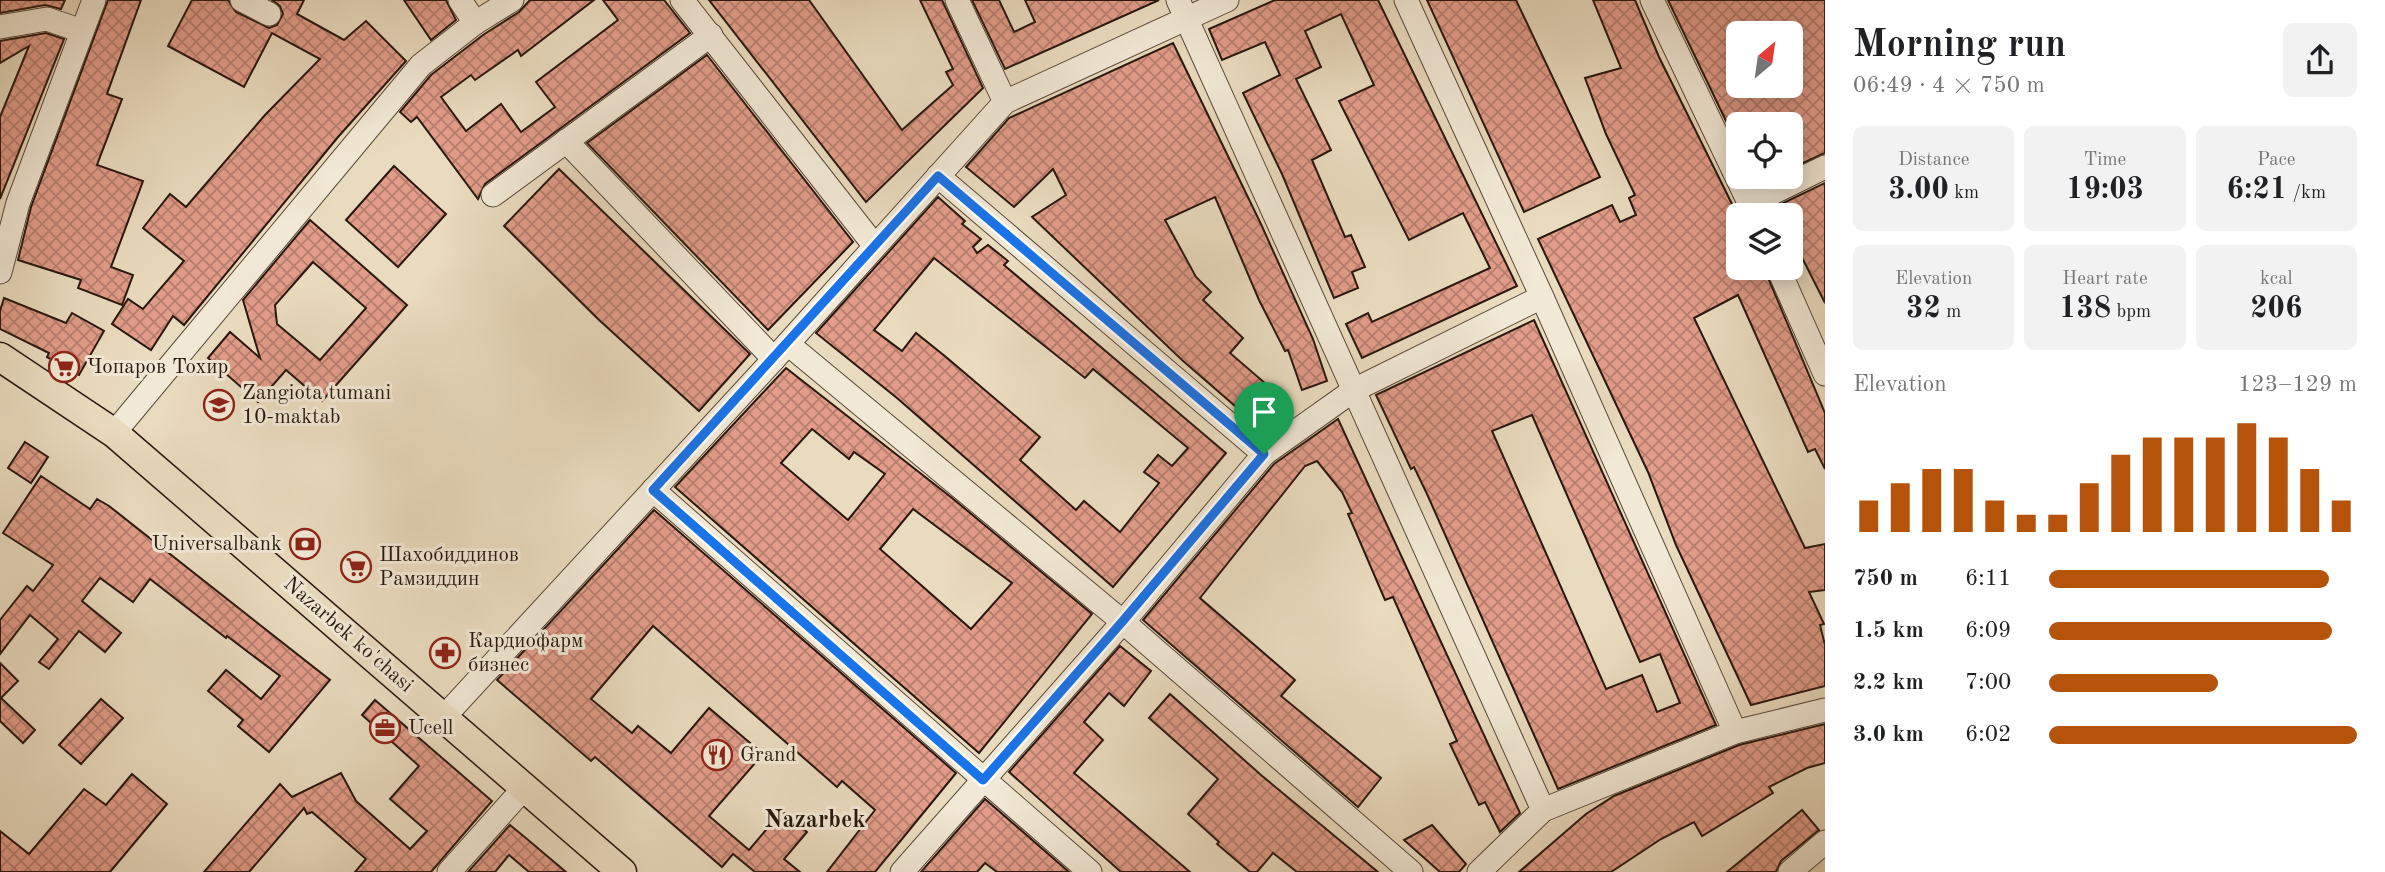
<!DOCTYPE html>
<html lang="en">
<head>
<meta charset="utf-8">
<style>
	:root { --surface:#fff; --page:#f2f2f2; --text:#202124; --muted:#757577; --accent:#b45309 }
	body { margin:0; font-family:"Old Standard TT",serif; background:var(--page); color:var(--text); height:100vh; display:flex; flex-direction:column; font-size:26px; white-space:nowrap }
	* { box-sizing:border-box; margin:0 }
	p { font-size:23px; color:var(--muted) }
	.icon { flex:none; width:38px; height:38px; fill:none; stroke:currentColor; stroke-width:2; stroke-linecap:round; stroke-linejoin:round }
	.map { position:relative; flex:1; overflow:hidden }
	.panel { display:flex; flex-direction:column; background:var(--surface); width:560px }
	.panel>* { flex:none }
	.needle { width:46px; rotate:29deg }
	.buttons { position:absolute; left:1726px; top:21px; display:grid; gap:14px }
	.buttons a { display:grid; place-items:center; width:77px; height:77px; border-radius:10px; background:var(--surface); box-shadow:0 4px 18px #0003; font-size:35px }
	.pin { position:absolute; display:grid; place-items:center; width:60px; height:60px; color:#fff; margin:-72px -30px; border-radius:50% 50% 50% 0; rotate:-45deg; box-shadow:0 0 7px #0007 }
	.pin .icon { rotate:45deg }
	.round { display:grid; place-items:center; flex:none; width:74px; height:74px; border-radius:10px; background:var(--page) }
	.overview { display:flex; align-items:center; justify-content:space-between; height:119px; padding:0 28px }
	h1 { font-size:38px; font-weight:700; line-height:52px }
	.figures { display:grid; grid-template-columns:repeat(3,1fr); gap:10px; height:119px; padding:7px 28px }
	.figures div { display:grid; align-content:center; border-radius:10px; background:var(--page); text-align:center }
	.figures b { font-size:30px; font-weight:700 }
	.figures small { font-size:19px; font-weight:400 }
	.figures p { font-size:19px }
	.chart { height:196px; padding:14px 28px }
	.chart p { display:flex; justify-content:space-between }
	.chart svg { width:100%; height:126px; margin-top:7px; stroke:var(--accent); stroke-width:6 }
	ul { padding:0 28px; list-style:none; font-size:23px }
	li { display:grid; grid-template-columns:112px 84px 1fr; align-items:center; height:52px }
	li i { height:18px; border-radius:9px; background:var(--accent) }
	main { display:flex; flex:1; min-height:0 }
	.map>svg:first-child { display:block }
	.building { fill:url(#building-cross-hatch); stroke:#28170e; stroke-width:2; fill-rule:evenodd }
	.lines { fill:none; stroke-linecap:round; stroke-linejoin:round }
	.minor-casing { stroke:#58483a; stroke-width:25 }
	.major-casing { stroke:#28170e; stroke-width:31 }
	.minor { stroke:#f1e8d5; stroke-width:23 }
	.major { stroke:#e9dbbf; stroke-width:28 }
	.route-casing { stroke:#fff; stroke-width:14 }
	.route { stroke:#1a73e8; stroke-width:9 }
	.labels { text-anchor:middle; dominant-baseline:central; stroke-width:6; stroke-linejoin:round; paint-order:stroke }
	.poi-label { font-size:21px; fill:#28170e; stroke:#f1e8d5; text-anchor:start }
	.street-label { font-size:21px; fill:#28170e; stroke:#f1e8d5 }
	.quarter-label { font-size:24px; font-weight:bold; fill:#28170e; stroke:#f1e8d5 }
</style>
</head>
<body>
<main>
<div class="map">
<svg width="1825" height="872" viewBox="0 0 1825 872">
	<defs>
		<pattern id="building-cross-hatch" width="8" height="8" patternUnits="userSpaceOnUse" patternTransform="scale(1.75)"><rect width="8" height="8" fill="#e29c89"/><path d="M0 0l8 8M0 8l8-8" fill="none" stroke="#b77e6e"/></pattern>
	</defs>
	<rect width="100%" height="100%" fill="#e9dbbf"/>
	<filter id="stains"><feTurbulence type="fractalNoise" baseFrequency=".00286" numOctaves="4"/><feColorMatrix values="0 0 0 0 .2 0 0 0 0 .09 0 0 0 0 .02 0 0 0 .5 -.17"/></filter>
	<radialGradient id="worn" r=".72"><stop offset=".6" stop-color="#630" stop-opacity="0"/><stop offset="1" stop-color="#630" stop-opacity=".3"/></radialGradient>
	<!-- building -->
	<g class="building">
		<polygon points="0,0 65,0 61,9 45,5 0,13"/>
		<polygon points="108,0 141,0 107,94 122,99 97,165 143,181 111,267 133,275 122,305 78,288 81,280 18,260 31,207"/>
		<polygon points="192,0 228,0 236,12 269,28 277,25 283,14 280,6 272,0 304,0 297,14 344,40 366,21 406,61 338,137 184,325 173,316 151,350 112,324 128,299 143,309 184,261 143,228 170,194 186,207 265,115 320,59 272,33 244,87 168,46"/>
		<polygon points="404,0 446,0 456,20 431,40"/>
		<polygon points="530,0 594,0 521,56 518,50 475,80 471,75 441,97 466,131 501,104 521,132 555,107 536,82 618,20 603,0 664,0 690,33 485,184 478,199 417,117 411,122 400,112 431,75 483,35 519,12"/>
		<polygon points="709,0 809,0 902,130 953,85 946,72 953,69 920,0 942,0 983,88 866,202"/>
		<polygon points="972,0 999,0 1014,32 1035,22 1025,0 1159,0 1005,69"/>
		<polygon points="1275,0 1378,0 1517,286 1362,358 1346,324 1368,313 1372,322 1490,268 1463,213 1409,240 1339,101 1374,85 1341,14 1305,31 1321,67 1296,79 1331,150 1312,160 1345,237 1351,235 1365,267 1352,272 1358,288 1334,298 1282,174 1243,93 1280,75 1265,42 1222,60 1209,29"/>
		<polygon points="1427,0 1516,0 1600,177 1524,212"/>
		<polygon points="1593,0 1635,0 1659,57 1738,216 1738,268 1764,268 1825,413 1825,469 1815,449 1808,452 1738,295 1694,318 1805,548 1825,544 1825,590 1809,592 1824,624 1820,625 1825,645 1825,686 1751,705 1676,545 1648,472 1538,239 1612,205 1620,222 1636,215 1629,198 1635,195 1606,134 1585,78 1621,68"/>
		<path d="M1668,0h157v153l-35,16v-45h-52v22zM1738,33h52v53h-52z"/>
		<polygon points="46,33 64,39 0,199 0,117 29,46 0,63 0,41"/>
		<polygon points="1173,43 1260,222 1313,339 1327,381 1302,390 1288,350 1285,351 1259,300 1215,197 1165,220 1196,277 1211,292 1203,300 1243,338 1230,353 1281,397 1257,425 1182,360 1032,217 1066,195 1053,169 1014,207 966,167 1009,118"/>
		<polygon points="707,55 853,242 768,330 587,143"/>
		<polygon points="394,166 446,214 398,267 346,220"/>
		<polygon points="559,169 750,354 699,411 598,319 504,226"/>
		<polygon points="1825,183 1825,303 1790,234 1790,215 1781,215 1777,206"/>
		<path d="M938,197l27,24 -3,3 19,15 -8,8 4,6 11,-8 20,16 -4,4 222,188 -113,134 -216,-189 -81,-65zM934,258l151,120 8,-9 95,79 -16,18 -14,-11 -14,17 15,11 -39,49 -36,-31 -8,9 -56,-50 20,-23 -94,-80 -30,-24 -14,18 -28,-21z"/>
		<path d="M310,220l97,85 -85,96 -36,-31 -28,32 -50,-44 22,-26 30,26 -17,-58zM313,262l53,46 -46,52 -43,-36 -2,-19z"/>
		<polygon points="4,298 66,323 72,313 104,331 79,375 47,357 49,353 0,329 0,311"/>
		<path d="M1534,320l182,405 -158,64 -131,-295 -13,-27 -3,2 -35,-74zM1532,415l108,247 20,-8 20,49 -23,9 -15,-37 -36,14 -114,-258z"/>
		<path d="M786,368l166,130 140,116 -113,139 -304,-266zM812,429l37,30 5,-7 31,22 -37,46 -67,-57zM913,509l99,74 -41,46 -91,-80z"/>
		<polygon points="1338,419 1520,813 1500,832 1485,802 1479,805 1450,744 1457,741 1393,597 1385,600 1348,514 1352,513 1342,492 1317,461 1305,466 1200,598 1295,680 1281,696 1381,778 1358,807 1143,620 1274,464"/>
		<polygon points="25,442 48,457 31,483 8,468"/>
		<polygon points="41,476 90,509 97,499 109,506 330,680 269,752 238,726 243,720 208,691 226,670 261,699 280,676 227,636 226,638 150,579 133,602 100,578 82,601 121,633 105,652 79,631 49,669 39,662 58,639 30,615 0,654 0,620 27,586 33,591 53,565 3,533"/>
		<polygon points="654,510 956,773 875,872 827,872 875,810 842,781 837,787 653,626 591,699 632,733 638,726 671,753 709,708 763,754 709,816 749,850 782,811 807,832 784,859 800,872 755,872 733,854 722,867 595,757 591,761 497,680"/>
		<polygon points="1120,646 1151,671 1124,706 1109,693 1084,722 1103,740 1074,773 1190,872 1121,872 1009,772"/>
		<polygon points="0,663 18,681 1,698 35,730 23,743 0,721"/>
		<polygon points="1170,694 1261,775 1378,872 1297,872 1273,853 1257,872 1250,872 1217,844 1219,842 1188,814 1218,779 1149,718"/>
		<polygon points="101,699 123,718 81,764 59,745"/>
		<polygon points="375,700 492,801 431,872 355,872 366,859 312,812 307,814 304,808 249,872 204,872 280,784 292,797 341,773 356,801 410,849 427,831 390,799 419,766 362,715"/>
		<polygon points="1825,724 1825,763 1807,768 1769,787 1773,793 1702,836 1694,822 1661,839 1611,872 1519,872 1586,814 1614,796 1739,745"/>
		<polygon points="132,774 167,804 110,872 0,872 0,831 29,854 84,789 106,805"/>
		<polygon points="985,799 1069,872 997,872 985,863 977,872 921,872"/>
		<polygon points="1802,810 1819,830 1781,861 1776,872 1727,872"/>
		<polygon points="510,825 527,839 566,872 529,872 509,855 495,872 468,872"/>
		<polygon points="1432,825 1466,864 1459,872 1440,872 1404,840"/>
	</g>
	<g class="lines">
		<!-- minor casing -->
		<g class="minor-casing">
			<g id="minor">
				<polyline points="242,0 269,14"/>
				<polyline points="460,0 475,23"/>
				<polyline points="682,0 874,245"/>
				<polyline points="957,0 1005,102"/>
				<polyline points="1178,0 1543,810"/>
				<polyline points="1406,0 1542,297 1735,732"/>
				<polyline points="1652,0 1755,215"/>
				<polyline points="0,27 47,19 82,31"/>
				<polyline points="566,141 774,359"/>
				<polyline points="938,176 1264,454"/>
				<polyline points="493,195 711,35"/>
				<polyline points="1750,204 1825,167"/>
				<polyline points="1778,268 1825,374"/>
				<polyline points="0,272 18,203 94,0"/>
				<polyline points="788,344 1123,622 1411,872"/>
				<polyline points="114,433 421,65 475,23 512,0"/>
				<polyline points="653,490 1090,872"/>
				<polyline points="443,718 774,359 1005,102 1227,0"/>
				<polyline points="449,872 524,788"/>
				<polyline points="902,872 1123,622 1264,454 1354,390 1542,297"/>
				<polyline points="1479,872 1543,810 1735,732 1825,710"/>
				<polyline points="1790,872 1825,842"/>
			</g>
		</g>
		<!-- major casing -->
		<g class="major-casing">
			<polyline id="major" points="0,357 114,433 622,872"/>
		</g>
		<!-- minor -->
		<use href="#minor" class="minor"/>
		<!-- major -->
		<use href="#major" class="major"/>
	</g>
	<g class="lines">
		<!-- route casing -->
		<g class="route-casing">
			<polygon id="route" points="938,176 1264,454 1122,622 983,780 653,490"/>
		</g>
		<!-- route -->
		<use href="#route" class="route"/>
	</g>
	<!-- icons -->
	<defs>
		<g id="supermarket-ring" transform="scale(1.575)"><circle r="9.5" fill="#f1e8d5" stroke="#8f2418" stroke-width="1.5"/><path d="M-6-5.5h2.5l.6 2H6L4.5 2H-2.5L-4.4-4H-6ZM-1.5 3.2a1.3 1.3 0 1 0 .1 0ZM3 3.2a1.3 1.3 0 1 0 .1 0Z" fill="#8f2418"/></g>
		<g id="school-ring" transform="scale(1.575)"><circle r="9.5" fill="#f1e8d5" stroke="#8f2418" stroke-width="1.5"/><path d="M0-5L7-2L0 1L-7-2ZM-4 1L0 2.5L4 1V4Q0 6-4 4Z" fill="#8f2418"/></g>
		<g id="bank-ring" transform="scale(1.575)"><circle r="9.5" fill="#f1e8d5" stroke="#8f2418" stroke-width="1.5"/><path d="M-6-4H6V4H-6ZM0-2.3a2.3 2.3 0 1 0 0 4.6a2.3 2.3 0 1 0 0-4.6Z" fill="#8f2418"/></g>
		<g id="pharmacy-ring" transform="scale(1.575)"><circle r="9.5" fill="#f1e8d5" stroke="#8f2418" stroke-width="1.5"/><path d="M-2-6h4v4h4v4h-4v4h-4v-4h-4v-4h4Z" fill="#8f2418"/></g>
		<g id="office-ring" transform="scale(1.575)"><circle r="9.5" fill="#f1e8d5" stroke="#8f2418" stroke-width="1.5"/><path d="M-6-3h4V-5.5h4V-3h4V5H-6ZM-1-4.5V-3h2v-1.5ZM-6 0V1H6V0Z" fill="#8f2418"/></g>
		<g id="restaurant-ring" transform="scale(1.575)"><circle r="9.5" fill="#f1e8d5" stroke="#8f2418" stroke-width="1.5"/><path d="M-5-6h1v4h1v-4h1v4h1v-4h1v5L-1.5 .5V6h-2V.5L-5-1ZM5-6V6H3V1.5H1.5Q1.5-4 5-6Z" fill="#8f2418"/></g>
	</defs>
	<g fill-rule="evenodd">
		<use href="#supermarket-ring" x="64" y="367"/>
		<use href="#school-ring" x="219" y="405"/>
		<use href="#bank-ring" x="305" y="544"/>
		<use href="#supermarket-ring" x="356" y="567"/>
		<use href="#pharmacy-ring" x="445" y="653"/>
		<use href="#office-ring" x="385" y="728"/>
		<use href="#restaurant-ring" x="717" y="755"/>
	</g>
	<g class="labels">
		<!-- poi labels -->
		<g class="poi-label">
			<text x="87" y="367">Чопаров Тохир</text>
			<text x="242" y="393">Zangiota tumani<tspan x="242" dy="24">10-maktab</tspan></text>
			<text x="282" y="544" text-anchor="end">Universalbank</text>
			<text x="379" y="555">Шахобиддинов<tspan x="379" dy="24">Рамзиддин</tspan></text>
			<text x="468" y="641">Кардиофарм<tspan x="468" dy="24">бизнес</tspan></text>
			<text x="408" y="728">Ucell</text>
			<text x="740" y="755">Grand</text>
		</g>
		<!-- street labels -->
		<g class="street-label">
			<text transform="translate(348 635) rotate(41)">Nazarbek ko'chasi</text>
		</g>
		<!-- quarter labels -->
		<g class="quarter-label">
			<text x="815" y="821">Nazarbek</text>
		</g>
	</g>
	<rect width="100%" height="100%" filter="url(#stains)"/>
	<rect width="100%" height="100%" fill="url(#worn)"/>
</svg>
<div class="buttons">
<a><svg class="needle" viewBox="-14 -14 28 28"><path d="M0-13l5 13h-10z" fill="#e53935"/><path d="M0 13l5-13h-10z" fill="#757577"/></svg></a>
<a><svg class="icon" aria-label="locate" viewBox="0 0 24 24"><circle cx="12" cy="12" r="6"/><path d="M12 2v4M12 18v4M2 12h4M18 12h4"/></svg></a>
<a><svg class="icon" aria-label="layers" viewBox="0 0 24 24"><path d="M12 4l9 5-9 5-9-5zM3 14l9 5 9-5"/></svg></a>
</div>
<div class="pin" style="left:1264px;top:454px;background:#1e9e55"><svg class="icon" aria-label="arrive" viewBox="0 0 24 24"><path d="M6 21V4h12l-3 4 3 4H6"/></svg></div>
</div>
<section class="panel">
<div class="overview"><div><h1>Morning run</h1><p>06:49 · 4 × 750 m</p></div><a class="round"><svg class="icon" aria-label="share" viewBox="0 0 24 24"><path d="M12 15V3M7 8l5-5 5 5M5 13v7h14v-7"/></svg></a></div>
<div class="figures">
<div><p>Distance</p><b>3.00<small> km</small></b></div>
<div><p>Time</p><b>19:03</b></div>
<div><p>Pace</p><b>6:21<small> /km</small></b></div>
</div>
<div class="figures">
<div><p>Elevation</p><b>32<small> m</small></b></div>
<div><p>Heart rate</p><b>138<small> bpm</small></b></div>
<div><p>kcal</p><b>206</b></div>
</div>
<div class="chart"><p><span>Elevation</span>123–129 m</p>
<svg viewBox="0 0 160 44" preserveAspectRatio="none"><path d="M5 44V33M15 44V27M25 44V22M35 44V22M45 44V33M55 44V38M65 44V38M75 44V27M85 44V17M95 44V11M105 44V11M115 44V11M125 44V6M135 44V11M145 44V22M155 44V33"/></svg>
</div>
<ul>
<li><b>750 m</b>6:11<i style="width:91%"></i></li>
<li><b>1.5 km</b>6:09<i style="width:92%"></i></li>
<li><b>2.2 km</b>7:00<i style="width:55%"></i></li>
<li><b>3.0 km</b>6:02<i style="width:100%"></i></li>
</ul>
</section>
</main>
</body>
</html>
